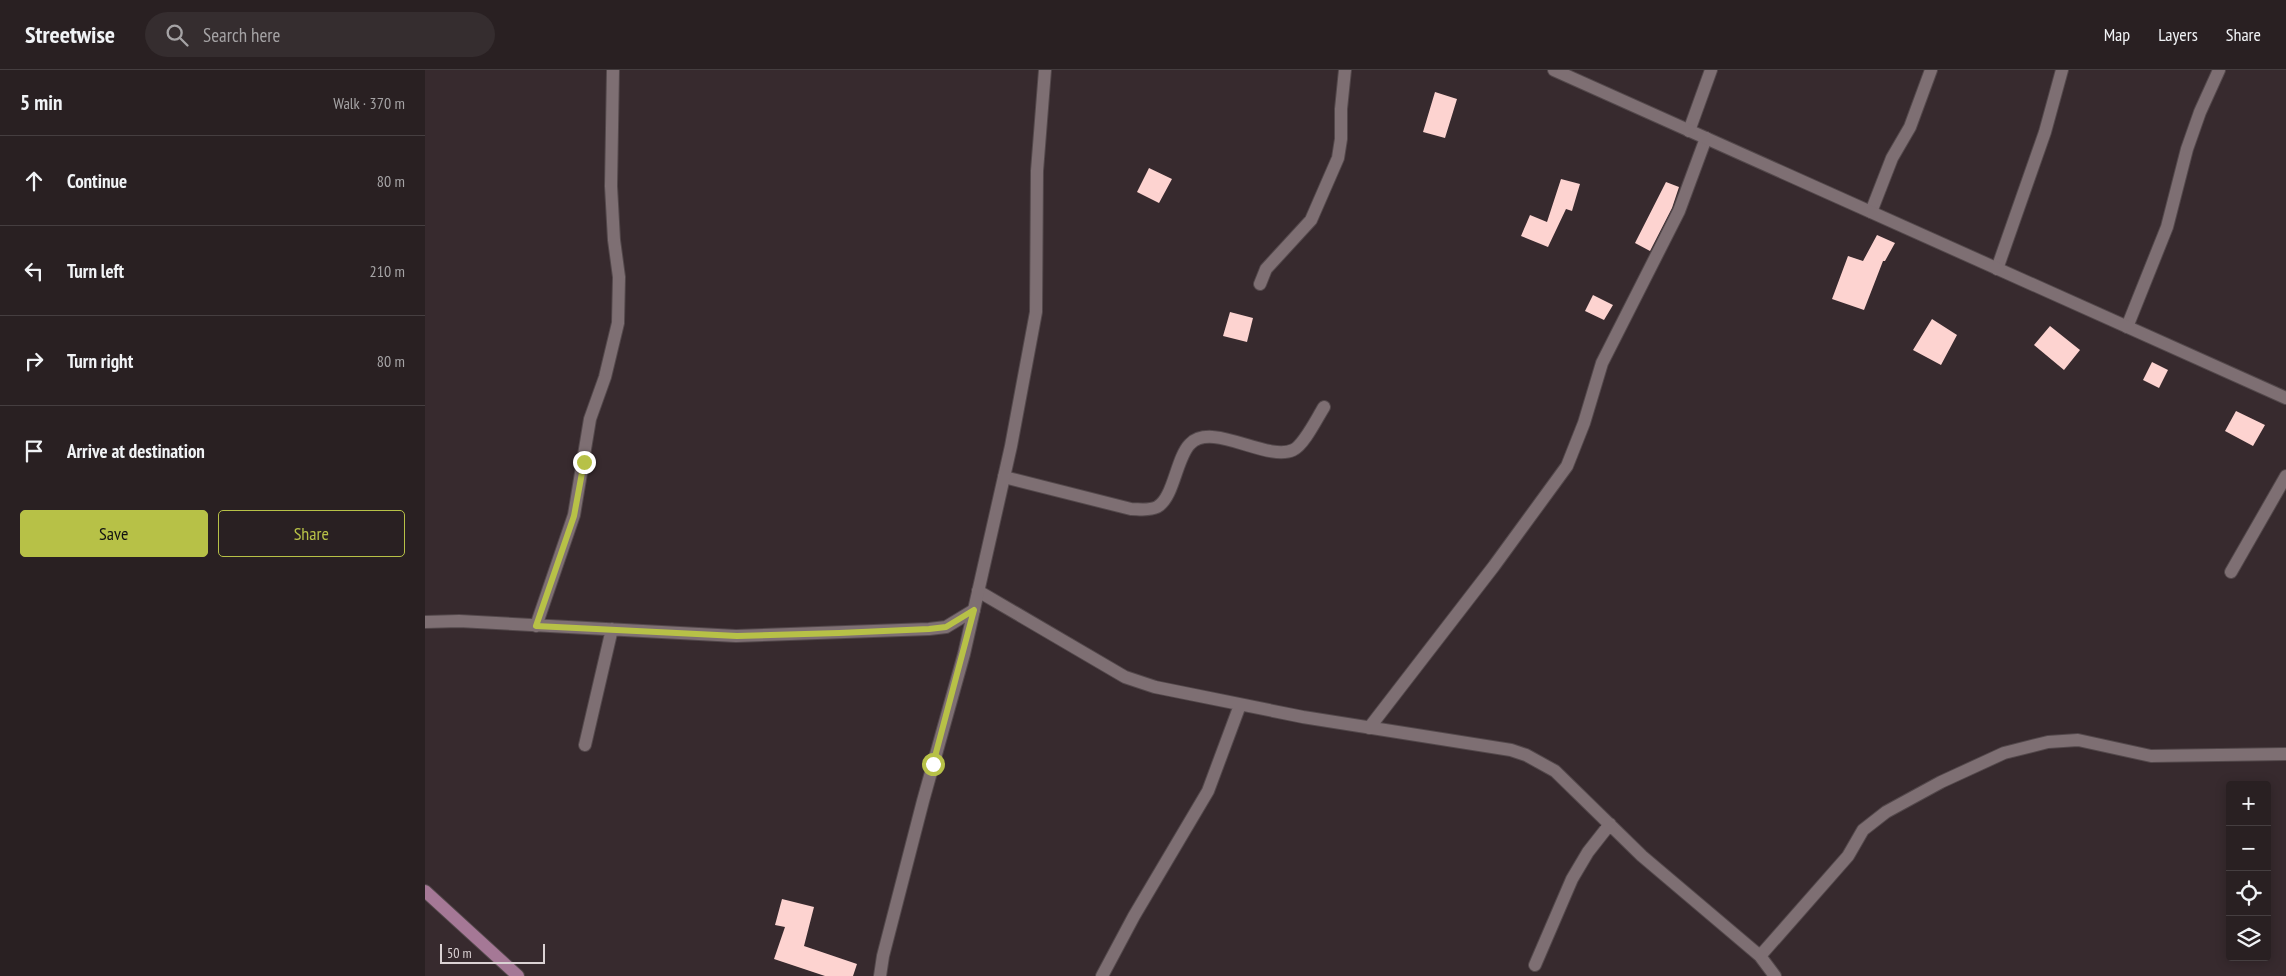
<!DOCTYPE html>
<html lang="en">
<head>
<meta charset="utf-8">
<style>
	:root { --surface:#292022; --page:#352d2f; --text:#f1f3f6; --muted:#a5a3a5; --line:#453e40; --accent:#b7c147 }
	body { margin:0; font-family:"PT Sans Narrow",sans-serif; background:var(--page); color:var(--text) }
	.controls { position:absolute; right:15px; bottom:15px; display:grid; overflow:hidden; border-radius:5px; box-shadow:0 2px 12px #0003 }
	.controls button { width:45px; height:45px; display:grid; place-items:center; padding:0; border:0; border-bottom:1px solid var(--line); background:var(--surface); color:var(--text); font:25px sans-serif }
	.scale { position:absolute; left:15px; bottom:12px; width:105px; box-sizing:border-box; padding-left:5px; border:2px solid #dbd2d4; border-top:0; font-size:14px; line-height:18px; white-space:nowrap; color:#dbd2d4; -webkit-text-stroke:4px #372a2e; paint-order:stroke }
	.stop { position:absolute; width:15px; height:15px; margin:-11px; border:4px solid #b7c147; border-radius:50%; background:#fff }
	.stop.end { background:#b7c147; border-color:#fff; box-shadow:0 1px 5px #0008 }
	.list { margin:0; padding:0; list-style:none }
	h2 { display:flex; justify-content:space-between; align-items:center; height:65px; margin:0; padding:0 20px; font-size:21px }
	h2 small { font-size:16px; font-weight:400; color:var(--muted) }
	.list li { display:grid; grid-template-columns:32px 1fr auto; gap:15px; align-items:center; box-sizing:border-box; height:90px; padding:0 20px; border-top:1px solid var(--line) }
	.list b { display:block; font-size:19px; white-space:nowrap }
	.list em { font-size:16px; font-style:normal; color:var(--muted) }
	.actions { display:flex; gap:10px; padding:15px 20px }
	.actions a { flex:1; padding:11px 0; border:1px solid var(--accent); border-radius:5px; text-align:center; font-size:18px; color:var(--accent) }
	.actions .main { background:var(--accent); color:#111 }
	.icon { flex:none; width:28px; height:28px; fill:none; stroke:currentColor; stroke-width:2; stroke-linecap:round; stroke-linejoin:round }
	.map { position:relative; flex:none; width:1861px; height:906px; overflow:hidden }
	header { display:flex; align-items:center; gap:30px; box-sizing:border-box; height:70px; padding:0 25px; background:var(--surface); border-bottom:1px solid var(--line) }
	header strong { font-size:24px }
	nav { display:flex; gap:28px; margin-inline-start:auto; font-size:18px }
	.search { width:350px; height:45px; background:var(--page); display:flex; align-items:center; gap:12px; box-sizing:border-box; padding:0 18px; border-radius:28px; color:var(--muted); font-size:19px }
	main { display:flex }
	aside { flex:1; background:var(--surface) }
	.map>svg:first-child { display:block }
	.building { fill:#fdd3d0 }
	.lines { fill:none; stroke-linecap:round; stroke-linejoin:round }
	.street-casing { stroke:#53484b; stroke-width:14 }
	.secondary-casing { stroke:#53484b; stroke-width:14 }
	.primary-casing { stroke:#53484b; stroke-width:14 }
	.street { stroke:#7e6f73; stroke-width:12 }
	.secondary { stroke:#7e6f73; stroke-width:12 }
	.primary { stroke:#a57896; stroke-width:12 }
	.route { stroke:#b7c147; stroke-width:6 }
</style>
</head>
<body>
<header>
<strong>Streetwise</strong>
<div class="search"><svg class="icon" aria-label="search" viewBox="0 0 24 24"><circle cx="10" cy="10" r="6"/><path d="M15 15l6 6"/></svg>Search here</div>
<nav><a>Map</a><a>Layers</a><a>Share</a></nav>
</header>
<main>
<aside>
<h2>5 min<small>Walk · 370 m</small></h2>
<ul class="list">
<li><svg class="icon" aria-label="ahead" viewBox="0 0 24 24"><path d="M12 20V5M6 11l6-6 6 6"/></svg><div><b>Continue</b></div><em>80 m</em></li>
<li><svg class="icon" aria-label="left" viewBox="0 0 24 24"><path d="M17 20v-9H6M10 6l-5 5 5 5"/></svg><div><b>Turn left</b></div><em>210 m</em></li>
<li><svg class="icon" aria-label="right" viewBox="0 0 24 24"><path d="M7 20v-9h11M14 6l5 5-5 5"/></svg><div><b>Turn right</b></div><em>80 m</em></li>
<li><svg class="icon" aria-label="arrive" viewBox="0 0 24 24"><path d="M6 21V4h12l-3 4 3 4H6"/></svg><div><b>Arrive at destination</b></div></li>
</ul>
<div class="actions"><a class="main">Save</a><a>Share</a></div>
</aside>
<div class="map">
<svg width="1861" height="906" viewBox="0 0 1861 906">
	<rect width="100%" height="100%" fill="#372a2e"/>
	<path class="building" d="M1010,22L1032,29L1020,68L998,62Z
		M724,98L747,109L734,133L712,122Z
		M1136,109L1155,114L1147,141L1141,139L1123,177L1096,166L1105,145L1122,152Z
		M1241,112L1254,117L1247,138L1225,181L1210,173Z
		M1452,165L1470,173L1460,191H1458L1439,240L1407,229L1423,186L1438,191Z
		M1168,225L1188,235L1179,250L1160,241Z
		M805,242L828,248L822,272L798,266Z
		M1507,249L1532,265L1516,295L1488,280Z
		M1625,256L1655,280L1639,300L1609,275Z
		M1727,292L1743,300L1734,318L1718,310Z
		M1811,341L1840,355L1828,376L1800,361Z
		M357,829L389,837L379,876L432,894L428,906H400L349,889L360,857L350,855Z"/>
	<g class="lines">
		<g class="street-casing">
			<path id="street" d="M1264,61L1286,0
				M1446,142L1467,88L1485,57L1506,0
				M1572,199L1620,62L1637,0
				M835,214L841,199L886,150L913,88L916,69V39L920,0
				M1702,257L1742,157L1762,79L1775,42L1794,0
				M579,407L706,439C714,439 724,441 732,437C749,428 751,388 765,374C787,351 842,392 868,380C879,375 892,348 899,337
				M1806,502L1861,406
				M553,521L700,607L730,617L878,647L1086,680L1101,685L1130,701L1217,786L1335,886L1350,906
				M0,552L34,551L311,566L504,559L521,557L549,540
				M111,556L149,445L165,349L180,307L193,253L194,207L189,170L186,116L188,0
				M944,658L1069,496L1142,396L1159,353L1177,293L1254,141L1281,68
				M160,675L187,559
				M1335,886L1423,786L1438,760L1461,742L1516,712L1579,683L1623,672L1653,670L1726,686L1861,684
				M1110,895L1147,809L1163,782L1185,754
				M677,906L709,846L783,721L815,635"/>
		</g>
		<g class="secondary-casing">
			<path id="secondary" d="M1129,0L1861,328
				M455,906L458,886L498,731L539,584L586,376L611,242L612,101L620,0"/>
		</g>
		<g class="primary-casing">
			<path id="primary" d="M0,821L93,906"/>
		</g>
		<use href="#street" class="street"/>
		<use href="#secondary" class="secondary"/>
		<use href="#primary" class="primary"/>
	</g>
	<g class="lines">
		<path class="route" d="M159,392L149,446L111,556L312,566L414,563L504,559L521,557L549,540L508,694"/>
	</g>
</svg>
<div class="controls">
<button>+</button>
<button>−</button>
<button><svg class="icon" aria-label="locate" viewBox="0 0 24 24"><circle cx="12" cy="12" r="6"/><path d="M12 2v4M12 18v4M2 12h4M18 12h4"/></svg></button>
<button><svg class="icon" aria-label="layers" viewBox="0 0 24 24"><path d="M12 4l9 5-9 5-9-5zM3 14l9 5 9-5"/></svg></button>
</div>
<div class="scale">50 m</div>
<div class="stop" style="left:508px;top:694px"></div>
<div class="stop end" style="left:159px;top:392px"></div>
</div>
</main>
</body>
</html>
